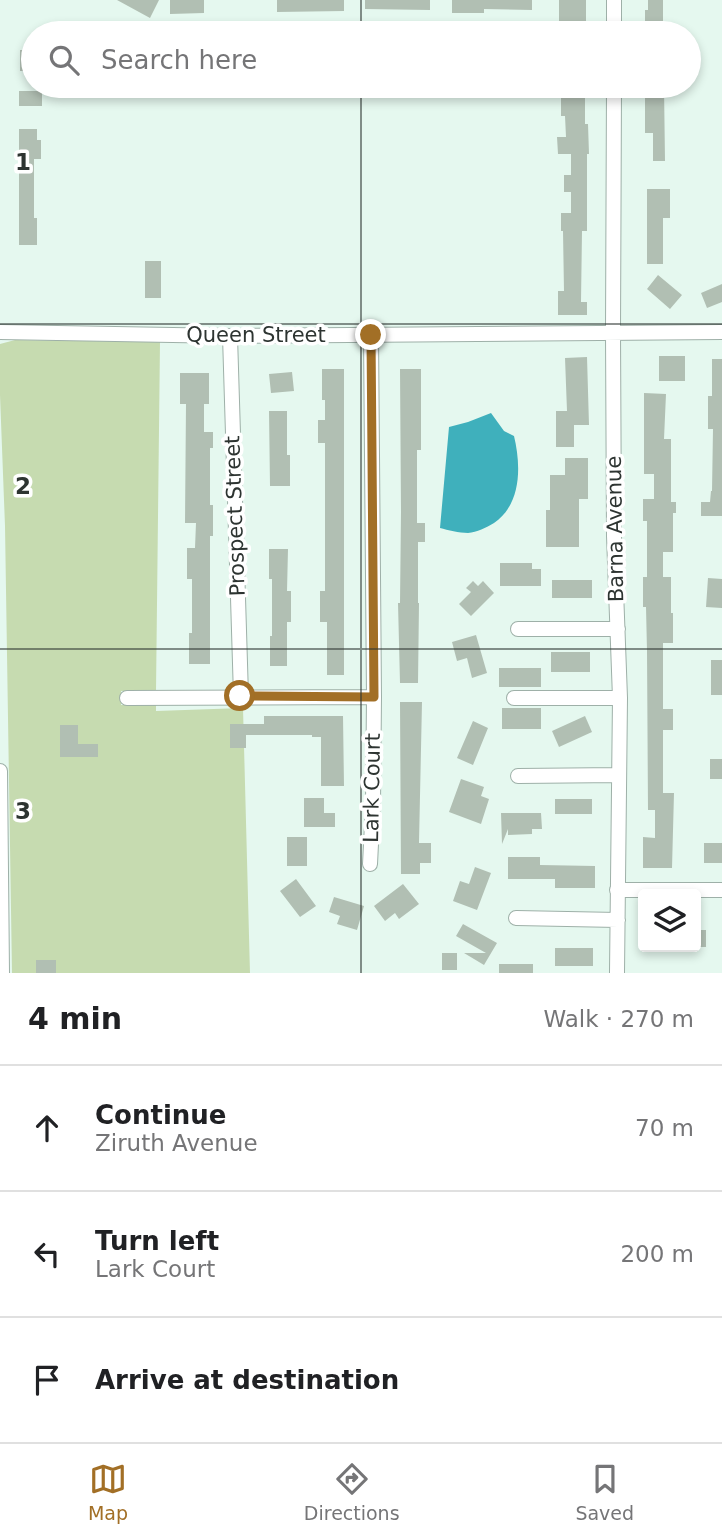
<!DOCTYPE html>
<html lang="en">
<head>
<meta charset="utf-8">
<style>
	:root { --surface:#fff; --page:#f6f6f6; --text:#202124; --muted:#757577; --line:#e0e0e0; --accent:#a26f26 }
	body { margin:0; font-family:"DejaVu Sans",sans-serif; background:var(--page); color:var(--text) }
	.controls { position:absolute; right:21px; bottom:21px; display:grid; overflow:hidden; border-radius:7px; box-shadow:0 4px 10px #0003 }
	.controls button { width:63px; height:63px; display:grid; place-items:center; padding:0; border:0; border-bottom:2px solid var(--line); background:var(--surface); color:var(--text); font:35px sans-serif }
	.stop { position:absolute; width:21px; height:21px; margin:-16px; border:5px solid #a26f26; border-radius:50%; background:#fff }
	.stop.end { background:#a26f26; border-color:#fff; box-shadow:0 2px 7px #0008 }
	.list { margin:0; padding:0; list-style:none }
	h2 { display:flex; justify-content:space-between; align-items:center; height:91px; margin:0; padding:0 28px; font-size:30px }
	h2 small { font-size:23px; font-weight:400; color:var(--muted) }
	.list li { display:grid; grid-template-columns:46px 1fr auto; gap:21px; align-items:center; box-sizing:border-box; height:126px; padding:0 28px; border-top:2px solid var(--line) }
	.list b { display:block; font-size:26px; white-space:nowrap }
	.list p { margin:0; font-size:23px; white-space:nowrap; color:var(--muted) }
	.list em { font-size:23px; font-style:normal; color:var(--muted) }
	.icon { flex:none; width:38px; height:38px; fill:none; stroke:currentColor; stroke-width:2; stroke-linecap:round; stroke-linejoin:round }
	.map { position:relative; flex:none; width:722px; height:973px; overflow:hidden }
	.search { position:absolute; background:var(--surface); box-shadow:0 4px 10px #0003; left:21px; right:21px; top:21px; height:77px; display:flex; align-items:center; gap:18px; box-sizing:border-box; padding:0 24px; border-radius:38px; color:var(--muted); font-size:26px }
	.sheet { height:469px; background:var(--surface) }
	nav { display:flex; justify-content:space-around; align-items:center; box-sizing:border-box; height:98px; border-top:2px solid var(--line); background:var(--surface); font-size:19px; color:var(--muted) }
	nav a { display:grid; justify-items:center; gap:4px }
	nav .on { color:var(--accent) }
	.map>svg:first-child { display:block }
	.green { fill:#c6dbb0 }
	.water { fill:#3fb0bc }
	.building { fill:#b1bfb3 }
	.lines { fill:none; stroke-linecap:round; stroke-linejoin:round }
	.minor-casing { stroke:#9eb0a8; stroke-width:16 }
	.minor { stroke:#fff; stroke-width:14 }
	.route { stroke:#a26f26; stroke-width:9 }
	.grid { fill:none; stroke:#2d3431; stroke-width:2; stroke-opacity:0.55 }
	.labels { text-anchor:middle; stroke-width:7; stroke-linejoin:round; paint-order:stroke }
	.street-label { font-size:21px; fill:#2d3431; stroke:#fff }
	.grid-label { font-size:23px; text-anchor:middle; font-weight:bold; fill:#2d3431; stroke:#fff; stroke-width:7; stroke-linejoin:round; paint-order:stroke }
</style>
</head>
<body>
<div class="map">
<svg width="722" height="973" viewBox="0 0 722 973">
	<rect width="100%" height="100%" fill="#e5f8ef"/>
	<path class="green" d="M15,340L160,342L156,691H121V705H156V711L243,708L250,973H12L5,526L0,395V344Z"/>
	<path class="water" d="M491,413L504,431L514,436C521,465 522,504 494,523C486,528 477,532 468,533C459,533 448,530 440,528L449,427L468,422Z"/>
	<path class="building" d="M117,0H159L150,18Z
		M170,0H204V13L170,14Z
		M277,0H344V11L277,12Z
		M365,0H430V10L365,9Z
		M452,0H532V10L484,9V13H452Z
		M559,0H586V22H559Z
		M648,0H663V33H645V10H648Z
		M20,50H33V71H20Z
		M651,86H664L665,161H653V133H645V97H651Z
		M19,91H42V106H19Z
		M561,92H585V124H588L589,154H587V231H582L581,302H587V315H558V291H564L563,231H561V213H571V192H564V175H571V154H558L557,137H566L565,116H561Z
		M19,129H37V140H41V159H34V218H37V245H19Z
		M647,189H670V218H663V264H647Z
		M145,261H161V298H145Z
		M658,275L682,295L670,309L647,289Z
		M722,284V302L707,308L701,293Z
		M659,356H685V381H659Z
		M587,357L589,425H574V447H556V411H567L565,358Z
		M712,359H722V516H701V502H710L711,491H712L713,429H708V396H712Z
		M322,369H344V675H327V622H320V591H325V443H318V420H325V400H322Z
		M400,369H421V450H417V523H425V542H418V603H419L418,683H400L398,603H400L401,512Z
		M292,372L294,391L271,393L269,374Z
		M180,373H209V404H204V432H213V448H210V505H213V536H210V664H189V633H192V579H187V548H195L196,523H185L186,404H180Z
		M644,393L666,394L664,439H671V502H676V513H673V552H663V577H671V613H673V643H663V709H673V730H663V793H674L672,868H643V837L655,838V810H648L647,651L646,607H643V577H647V521H643V499H654V474H644Z
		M269,411H287V455H290V486H270Z
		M565,458H588V499H579V547H546V510H550V475H565Z
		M269,549H288L287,591H291V622H287V666H270V636H272V579H269Z
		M500,563H532V569H541V586H500Z
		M708,578L722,579V608L706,607Z
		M552,580H592V598H552Z
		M473,581L478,586L483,581L494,593L471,616L459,604L471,592L466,588Z
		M476,635L487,673L472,678L467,658L457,661L452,642Z
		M551,652H590V672H551Z
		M711,660H722V695H711Z
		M499,668H541V687H499Z
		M400,702H422L419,843H431V863H420V874H401Z
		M502,708H541V729H502Z
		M264,716H343L344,786H321V737H312V735H246V748H230V724H264Z
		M585,716L592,732L559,747L552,731Z
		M473,721L488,728L473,765L457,758Z
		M60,725H78V744H98V757H60Z
		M710,759H722V779H710Z
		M461,779L484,787L481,796L489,799L481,824L449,812Z
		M304,798H324V813H335V827H304Z
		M555,799H592V814H555Z
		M501,813H541L542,829H532V834L508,835V829L502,844Z
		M287,837H307V866H287Z
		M704,843H722V863H704Z
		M508,857H540V865L595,866V888H555V879H508Z
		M475,867L491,873L477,910L453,901L460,881L469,884Z
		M296,879L316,906L300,917L280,891Z
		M403,884L419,904L399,919L395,913L385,921L374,906Z
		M334,897L364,906L357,930L337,924L340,916L329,912Z
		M463,924L497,943L484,965L464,953H486L456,936Z
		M696,930H706V947H696Z
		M555,948H593V966H555Z
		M442,953H457V970H442Z
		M36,960H56V973H36Z
		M499,964H533V973H499Z"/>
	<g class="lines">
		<g class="minor-casing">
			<path id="minor" d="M614,33V0
				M614,86L613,333L614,536L620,698L617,973
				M0,332L230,336L722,332
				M230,336L241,696
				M518,629H618
				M127,698L374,697
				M514,698H620
				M0,771L2,973
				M518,776L619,775
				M370,864L373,804L374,697L371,335
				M617,890H722
				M516,918L618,920"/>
		</g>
		<use href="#minor" class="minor"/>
	</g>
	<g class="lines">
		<path class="route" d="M240,696L374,697L371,335"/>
	</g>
	<path class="grid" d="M361,0V33M361,86V973M0,324H722M0,649H722"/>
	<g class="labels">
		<g class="street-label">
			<text x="256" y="342">Queen Street</text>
			<text transform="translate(235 516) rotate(-92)" y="7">Prospect Street</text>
			<text transform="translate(615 529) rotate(-91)" y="7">Barna Avenue</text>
			<text transform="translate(372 788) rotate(-89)" y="7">Lark Court</text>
		</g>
	</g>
	<g class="grid-label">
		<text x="23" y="170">1</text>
		<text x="23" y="494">2</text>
		<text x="23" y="819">3</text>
	</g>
</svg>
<div class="controls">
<button><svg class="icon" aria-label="layers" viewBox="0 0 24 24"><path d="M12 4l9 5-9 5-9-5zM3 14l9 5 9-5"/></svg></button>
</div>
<div class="stop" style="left:240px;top:696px"></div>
<div class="stop end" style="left:371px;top:335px"></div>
<div class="search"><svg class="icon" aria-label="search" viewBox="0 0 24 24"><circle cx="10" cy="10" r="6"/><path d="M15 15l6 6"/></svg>Search here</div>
</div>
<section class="sheet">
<h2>4 min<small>Walk · 270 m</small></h2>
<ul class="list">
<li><svg class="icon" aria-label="ahead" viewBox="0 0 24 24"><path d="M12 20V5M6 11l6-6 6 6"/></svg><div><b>Continue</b><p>Ziruth Avenue</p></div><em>70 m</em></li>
<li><svg class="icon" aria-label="left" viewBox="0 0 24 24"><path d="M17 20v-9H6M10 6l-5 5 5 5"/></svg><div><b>Turn left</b><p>Lark Court</p></div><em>200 m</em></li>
<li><svg class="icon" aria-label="arrive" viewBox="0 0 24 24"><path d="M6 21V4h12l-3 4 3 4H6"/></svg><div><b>Arrive at destination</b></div></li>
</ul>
</section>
<nav>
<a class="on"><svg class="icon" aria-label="map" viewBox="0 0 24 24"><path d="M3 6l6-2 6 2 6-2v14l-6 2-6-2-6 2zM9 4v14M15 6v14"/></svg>Map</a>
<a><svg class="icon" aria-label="directions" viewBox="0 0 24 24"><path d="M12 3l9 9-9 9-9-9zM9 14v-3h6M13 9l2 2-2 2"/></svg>Directions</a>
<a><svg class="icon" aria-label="saved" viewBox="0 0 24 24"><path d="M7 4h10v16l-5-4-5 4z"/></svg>Saved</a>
</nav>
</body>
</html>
